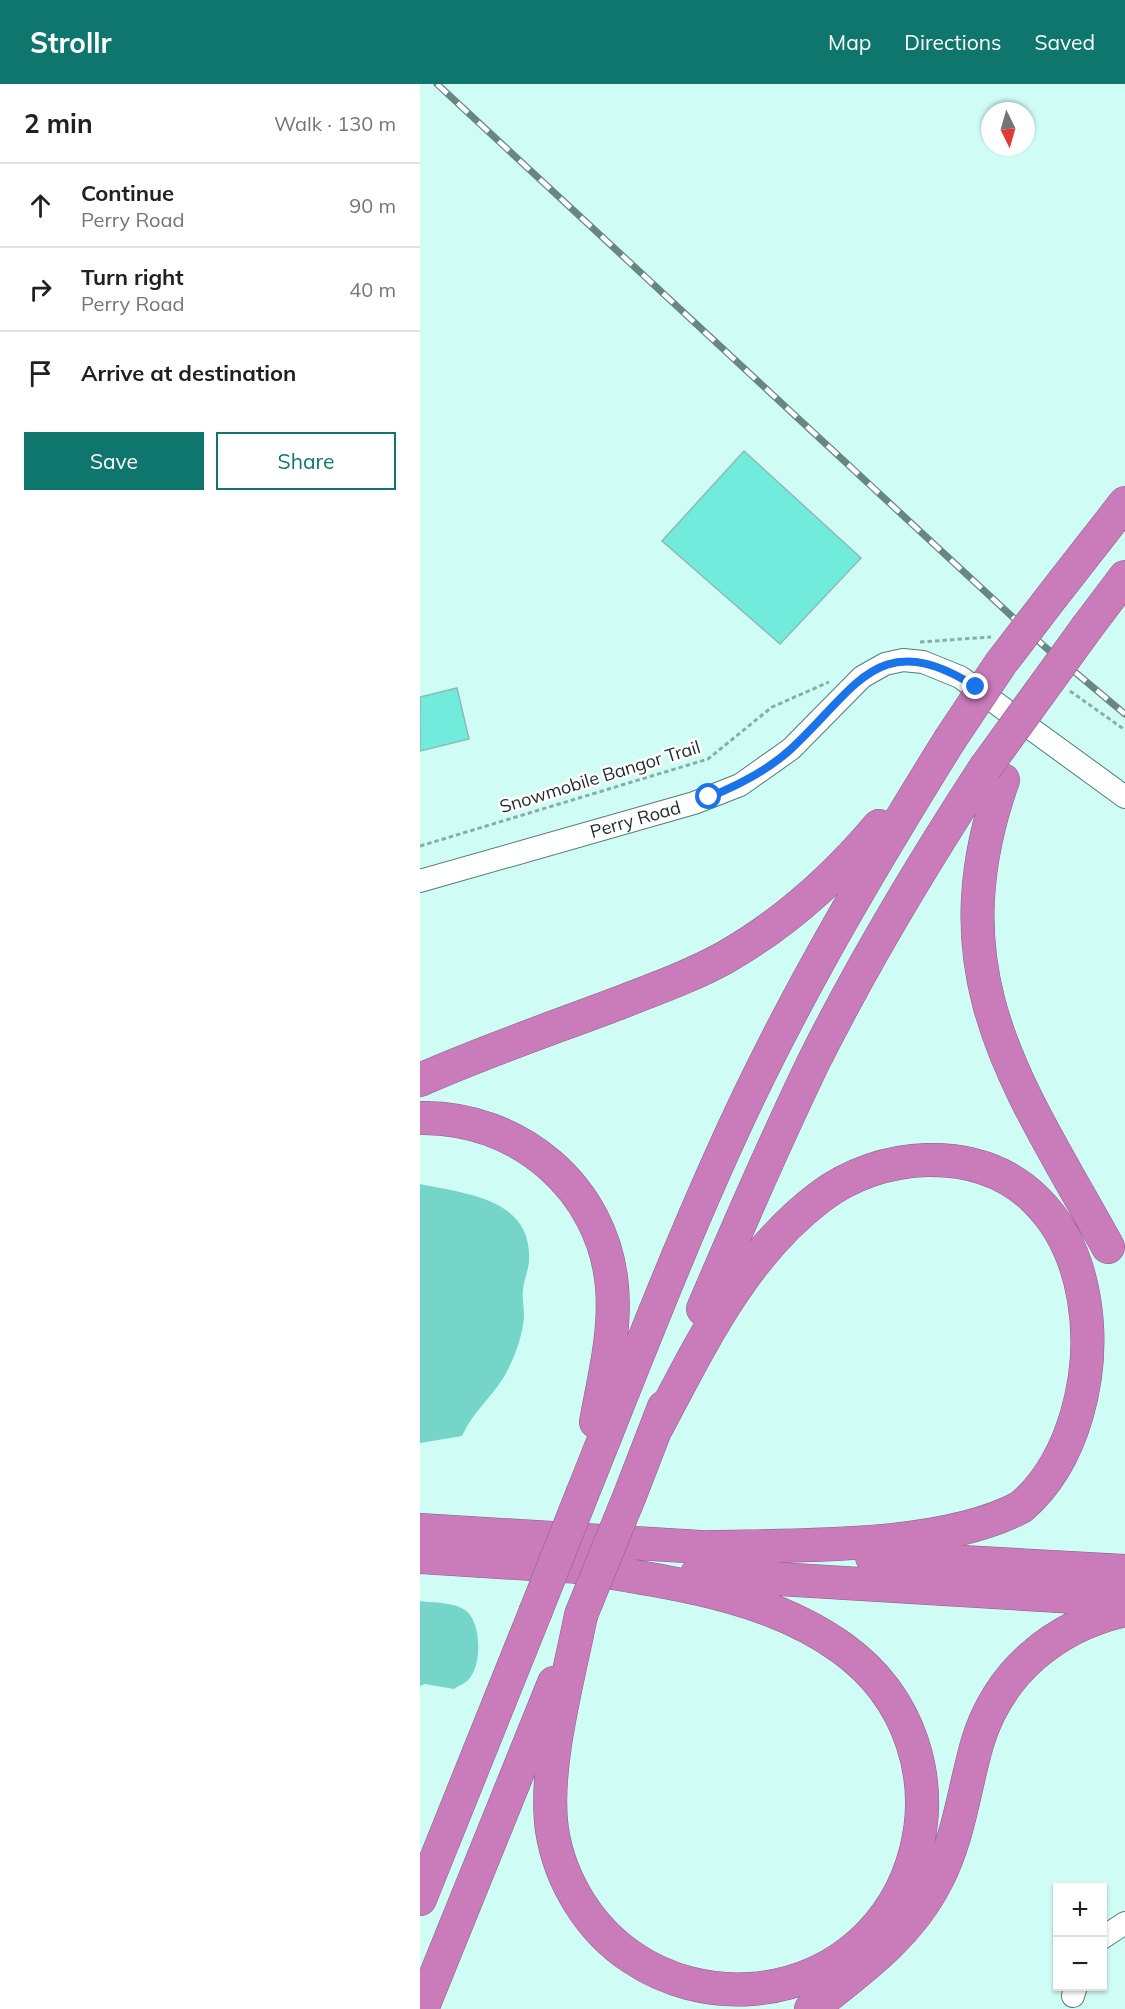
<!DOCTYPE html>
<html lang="en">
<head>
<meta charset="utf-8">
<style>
	:root { --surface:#fff; --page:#f6f6f6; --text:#202124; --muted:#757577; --line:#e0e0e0; --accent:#0f766e }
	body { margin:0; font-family:Mulish,sans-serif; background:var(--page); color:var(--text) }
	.controls { position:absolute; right:18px; bottom:18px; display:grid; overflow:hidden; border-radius:0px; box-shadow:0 2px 4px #0004 }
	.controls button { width:54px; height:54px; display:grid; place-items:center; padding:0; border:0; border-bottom:2px solid var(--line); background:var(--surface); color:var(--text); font:30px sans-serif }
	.compass { position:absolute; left:561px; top:18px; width:54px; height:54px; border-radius:50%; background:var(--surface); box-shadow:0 2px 4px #0004; rotate:175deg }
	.stop { position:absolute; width:18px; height:18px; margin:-14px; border:4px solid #1a73e8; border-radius:50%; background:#fff }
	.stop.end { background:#1a73e8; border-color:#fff; box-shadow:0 2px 6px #0008 }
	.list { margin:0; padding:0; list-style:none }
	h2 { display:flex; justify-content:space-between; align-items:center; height:78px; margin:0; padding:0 24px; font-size:26px }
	h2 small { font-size:20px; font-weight:400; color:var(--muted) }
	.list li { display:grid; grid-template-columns:39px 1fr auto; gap:18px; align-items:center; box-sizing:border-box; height:84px; padding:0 24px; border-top:2px solid var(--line) }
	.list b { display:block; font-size:22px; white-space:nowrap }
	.list p { margin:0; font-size:20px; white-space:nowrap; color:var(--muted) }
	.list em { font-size:20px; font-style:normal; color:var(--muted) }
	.actions { display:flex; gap:12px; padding:18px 24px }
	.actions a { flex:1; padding:14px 0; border:2px solid var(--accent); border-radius:0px; text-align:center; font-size:21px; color:var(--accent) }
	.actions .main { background:var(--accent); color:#fff }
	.icon { flex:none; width:33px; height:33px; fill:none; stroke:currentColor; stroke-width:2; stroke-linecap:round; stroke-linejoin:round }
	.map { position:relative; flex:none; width:705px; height:1925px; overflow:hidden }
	header { display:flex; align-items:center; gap:36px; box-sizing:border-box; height:84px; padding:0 30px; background:var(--accent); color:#fff }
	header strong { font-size:28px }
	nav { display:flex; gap:33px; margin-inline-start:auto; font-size:21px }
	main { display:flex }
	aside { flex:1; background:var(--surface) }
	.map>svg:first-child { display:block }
	.green { fill:#75d5c8 }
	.building { fill:#71ecdc; stroke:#8ebbb4; stroke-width:1.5 }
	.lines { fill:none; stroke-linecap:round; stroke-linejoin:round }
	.minor-casing { stroke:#527c76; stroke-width:24 }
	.highway-casing { stroke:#8c6088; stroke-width:34 }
	.path { stroke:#8aaea7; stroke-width:3; stroke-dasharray:4.5 3; stroke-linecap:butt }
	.minor { stroke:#fff; stroke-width:22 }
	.highway { stroke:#c97bba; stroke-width:33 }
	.rail-casing { stroke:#698782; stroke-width:7 }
	.rail { stroke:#fff; stroke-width:4.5; stroke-dasharray:14; stroke-linecap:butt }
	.highway-bridge-casing { stroke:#8c6088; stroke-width:34; stroke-linecap:butt }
	.highway-bridge { stroke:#c97bba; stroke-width:33 }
	.route { stroke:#1a73e8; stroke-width:8 }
	.labels { text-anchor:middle; stroke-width:5; stroke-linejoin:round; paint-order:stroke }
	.street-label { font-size:18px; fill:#1b2d2a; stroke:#fff }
</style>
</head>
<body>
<header>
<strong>Strollr</strong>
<nav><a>Map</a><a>Directions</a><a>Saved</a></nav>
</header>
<main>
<aside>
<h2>2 min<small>Walk · 130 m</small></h2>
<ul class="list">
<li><svg class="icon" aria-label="ahead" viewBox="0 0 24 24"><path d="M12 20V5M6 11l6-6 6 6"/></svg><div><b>Continue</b><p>Perry Road</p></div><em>90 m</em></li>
<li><svg class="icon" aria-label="right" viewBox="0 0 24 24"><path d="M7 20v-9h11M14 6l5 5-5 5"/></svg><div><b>Turn right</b><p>Perry Road</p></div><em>40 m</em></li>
<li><svg class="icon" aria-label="arrive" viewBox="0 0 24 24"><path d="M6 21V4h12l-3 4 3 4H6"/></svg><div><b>Arrive at destination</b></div></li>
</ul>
<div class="actions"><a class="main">Save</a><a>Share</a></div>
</aside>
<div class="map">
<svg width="705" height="1925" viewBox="0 0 705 1925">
	<rect width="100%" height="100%" fill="#cffdf5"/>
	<path class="green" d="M0,1100C46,1110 113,1114 109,1178C108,1187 104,1196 103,1205C102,1214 104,1223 104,1232C103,1252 94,1275 84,1293C71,1314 52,1329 42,1352L0,1359Z
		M0,1517C14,1519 34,1518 45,1526C62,1538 62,1581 49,1595C46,1599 38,1602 34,1605L5,1600L0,1602Z"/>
	<path class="building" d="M324,367L441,474L360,560L242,457Z
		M37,604L49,655L0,667V613Z"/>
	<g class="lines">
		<g class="minor-casing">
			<g id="minor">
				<path id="s1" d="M0,797L274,719L320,701L371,665L442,593L465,580L483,576L503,578L540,593L705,713"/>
				<path d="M682,1854L705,1839"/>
				<path d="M653,1912L656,1902"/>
			</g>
		</g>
		<g class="highway-casing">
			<path id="highway" d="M634,510L705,419
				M668,542L705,493
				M583,696C514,892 597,998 688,1163
				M0,996C65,967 133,944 199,919C235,905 271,892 304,874C364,840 415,794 459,742
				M0,1034C98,1032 184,1104 192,1203C196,1248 184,1294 176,1338
				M283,1225C318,1143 354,1060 393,979C444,877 503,779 565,684
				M237,1343C281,1260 323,1171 400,1113C430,1090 469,1077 507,1076C696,1072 705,1334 601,1423C523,1465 380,1461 291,1463
				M163,1408C216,1276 267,1142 328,1014C387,891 457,773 529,657
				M210,1411L244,1323
				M0,1446L314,1465
				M0,1473L160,1483
				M452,1473L705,1487
				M156,1483C246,1498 346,1509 422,1564C563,1666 508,1891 331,1905C290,1908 247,1897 213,1874C170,1846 140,1797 132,1746C123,1684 149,1593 161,1531
				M277,1490L705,1516
				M0,1815L115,1529
				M2,1925L134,1599
				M391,1925C439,1887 489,1852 517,1796C539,1753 544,1706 557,1660C578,1589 634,1542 705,1526"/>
		</g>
		<path class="path" d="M500,558L571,553
			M650,607L705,646
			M0,762L288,675L352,623L409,598"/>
		<use href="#minor" class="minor"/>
		<use href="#highway" class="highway"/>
		<g class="rail-casing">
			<path id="rail" d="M17,0L625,563L705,630"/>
		</g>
		<use href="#rail" class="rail"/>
		<g class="highway-bridge-casing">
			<path id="highway-bridge" d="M529,657L581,579L634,510
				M565,684L668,542
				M115,1529L163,1408
				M161,1531L210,1411"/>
		</g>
		<use href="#highway-bridge" class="highway-bridge"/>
	</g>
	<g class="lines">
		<path class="route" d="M289,713C319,701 347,687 371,665C437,604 458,541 556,603"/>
	</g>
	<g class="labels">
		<g class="street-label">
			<text transform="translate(180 693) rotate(-17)" y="6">Snowmobile Bangor Trail</text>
			<text dy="6" stroke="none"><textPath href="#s1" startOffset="224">Perry Road</textPath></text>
		</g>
	</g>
</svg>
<div class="controls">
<button>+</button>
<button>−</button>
</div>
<svg class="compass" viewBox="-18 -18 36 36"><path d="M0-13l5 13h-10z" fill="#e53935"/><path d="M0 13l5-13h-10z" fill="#757577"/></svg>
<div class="stop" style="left:289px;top:713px"></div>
<div class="stop end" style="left:556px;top:603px"></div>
</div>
</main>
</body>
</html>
